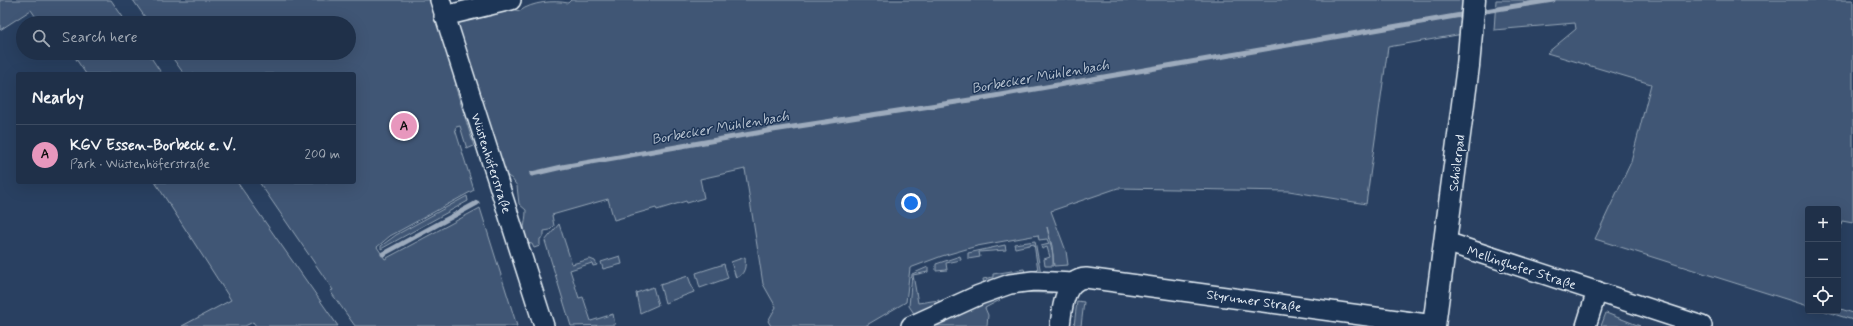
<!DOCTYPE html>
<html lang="en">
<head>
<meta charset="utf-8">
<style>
	:root { --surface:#1f3049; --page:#273850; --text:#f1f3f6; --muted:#a1a9b4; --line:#3c4b61; --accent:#e797bd }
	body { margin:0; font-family:Mynerve,sans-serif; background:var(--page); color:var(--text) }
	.controls { position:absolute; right:12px; bottom:12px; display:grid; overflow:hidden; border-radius:4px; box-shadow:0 4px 16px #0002 }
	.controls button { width:36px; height:36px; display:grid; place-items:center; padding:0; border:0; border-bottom:1px solid var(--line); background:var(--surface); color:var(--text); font:20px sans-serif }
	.you { position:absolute; left:911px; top:203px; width:14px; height:14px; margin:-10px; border:3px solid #fff; border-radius:50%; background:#1a73e8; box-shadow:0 0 0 6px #1a73e833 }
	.badge { display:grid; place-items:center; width:26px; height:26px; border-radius:50%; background:var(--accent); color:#111; font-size:13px; font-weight:700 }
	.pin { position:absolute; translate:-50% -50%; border:2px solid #fff; box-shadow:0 1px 4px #0006 }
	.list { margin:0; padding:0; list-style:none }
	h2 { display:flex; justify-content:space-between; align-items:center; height:52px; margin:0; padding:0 16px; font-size:17px }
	h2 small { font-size:13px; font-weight:400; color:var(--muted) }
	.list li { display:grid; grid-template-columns:26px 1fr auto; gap:12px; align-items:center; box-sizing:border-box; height:60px; padding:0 16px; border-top:1px solid var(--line) }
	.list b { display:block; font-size:15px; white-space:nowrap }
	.list p { margin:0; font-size:13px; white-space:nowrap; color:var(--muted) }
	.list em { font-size:13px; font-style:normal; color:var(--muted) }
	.icon { flex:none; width:22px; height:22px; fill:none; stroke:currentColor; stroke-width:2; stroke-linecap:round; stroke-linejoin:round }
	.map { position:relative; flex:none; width:1853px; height:326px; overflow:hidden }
	.search { position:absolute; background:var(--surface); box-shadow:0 4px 16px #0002; left:16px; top:16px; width:340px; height:44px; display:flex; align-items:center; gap:10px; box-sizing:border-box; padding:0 14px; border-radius:22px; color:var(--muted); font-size:15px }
	.panel { position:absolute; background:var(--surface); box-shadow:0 4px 16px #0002; left:16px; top:72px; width:340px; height:112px; border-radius:4px }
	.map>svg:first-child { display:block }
	.green { fill:#415774; stroke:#94a4b6 }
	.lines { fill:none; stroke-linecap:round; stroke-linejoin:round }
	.stream { stroke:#9dabbd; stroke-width:5 }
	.street-casing { stroke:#e8f1f8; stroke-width:22 }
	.secondary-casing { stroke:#e8f1f8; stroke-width:25 }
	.street { stroke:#1d3557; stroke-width:19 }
	.secondary { stroke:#1d3557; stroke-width:22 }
	.labels { text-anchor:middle; stroke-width:3; stroke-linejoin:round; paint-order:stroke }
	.street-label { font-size:13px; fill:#e8f1f8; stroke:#1d3557 }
	.water-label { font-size:14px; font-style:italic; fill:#b6c2d0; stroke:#1d3557 }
</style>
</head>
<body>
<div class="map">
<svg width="1853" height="326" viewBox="0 0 1853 326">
	<rect width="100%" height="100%" fill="#294061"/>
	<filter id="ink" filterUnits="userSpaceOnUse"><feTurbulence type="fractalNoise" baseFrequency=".025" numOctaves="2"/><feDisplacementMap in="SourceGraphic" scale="8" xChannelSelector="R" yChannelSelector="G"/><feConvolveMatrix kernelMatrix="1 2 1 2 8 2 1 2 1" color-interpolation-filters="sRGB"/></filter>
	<g filter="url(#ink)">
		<path class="green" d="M0,0H111L127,23H40L31,10L0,30Z
			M133,0H444L449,6L512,9L520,11C532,2 554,0 568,3L571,0H1473L1463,34L1388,47L1366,204L1289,191L1118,188L1051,211L1066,251L1068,265L1054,266L1052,246L1047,227L1053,255V266H1045L1044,259L1050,257L1047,247L1042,249L1041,246L1049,244L1047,239L1039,240L1038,235L977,246L942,256L910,268L906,302L865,326H771L768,321L776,307L763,284L745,169L700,179L704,198L687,203L686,201L657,210L656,208L614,220L608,199L552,215L554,226L550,230L544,231V236L540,239V246L534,248L532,244L527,243C521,228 526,225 526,210L519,204L517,186L512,179L502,172L483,107V101C471,92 466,67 469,53L465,50L462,85H455L474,146L467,149L460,126L456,127L455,129L474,190L390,236L377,247L385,259L480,208L517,326H355L330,291L333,290L259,182H354V74H184L169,53H349V23H149Z
			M1496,0H1853V223L1842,221L1838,235V209H1808V306L1595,239L1631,162L1651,84L1547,53L1576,29L1575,23L1494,30Z
			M72,53H148L162,74H86Z
			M155,182H237L338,326H256L253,322L245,326H182L231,300Z
			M467,196L468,201L381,249V246L396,235Z
			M559,224L572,264L590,259L595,261L597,265L593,266L592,263L570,270L579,298L583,297L591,321L613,314L615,325L571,326L545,241Z
			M1035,241L1041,274L984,286L983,279L993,277V274L1024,269L1025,272L1038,270L1034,244L1015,248L1014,244Z
			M1005,245L1006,250L979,252L980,257L968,259V253Z
			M620,256L622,264L603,269L601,262Z
			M960,256L961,260L946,263L947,270L936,271V264Z
			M745,257C746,267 745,274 736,278L731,262Z
			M724,264L728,278L700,288L696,273Z
			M928,267V272L913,275L918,303L939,300V307L915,315L909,306L912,274Z
			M688,276L694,292L665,303L660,285Z
			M653,287L658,305L640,313L636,293Z
			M1055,287L1052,293L1008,292L998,298L1000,300L985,308L988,315L987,326H928L1008,291Z
			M1077,301L1084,302L1081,326H1074Z
			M1838,308L1853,313V320L1824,311H1838Z
			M1606,313L1640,326H1601Z"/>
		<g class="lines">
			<path class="stream" d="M1479,12L1553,0
				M532,174L562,167L773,130L983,98L1467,14
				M383,254L477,203"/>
			<g class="street-casing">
				<path id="street" d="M440,0L544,326
					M444,16L511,0
					M1446,242L1702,326
					M911,326L979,295L1010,284L1033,281L1074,283
					M1060,326C1062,309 1064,279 1086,278L1434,325
					M1586,326L1597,291"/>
			</g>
			<g class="secondary-casing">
				<path id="secondary" d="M1434,326L1468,66L1474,0"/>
			</g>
			<use href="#street" class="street"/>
			<use href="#secondary" class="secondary"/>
		</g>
	</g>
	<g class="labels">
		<g class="street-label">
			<text transform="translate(492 163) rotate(72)" y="5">Wüstenhöferstraße</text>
			<text transform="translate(1456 163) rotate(-83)" y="5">Schölerpad</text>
			<text transform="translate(1522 267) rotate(18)" y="5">Mellinghofer Straße</text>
			<text transform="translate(1254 300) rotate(8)" y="5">Styrumer Straße</text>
		</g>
		<g class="water-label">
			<text transform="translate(1040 76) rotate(-10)" y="5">Borbecker Mühlenbach</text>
			<text transform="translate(720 127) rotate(-10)" y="5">Borbecker Mühlenbach</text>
		</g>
	</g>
</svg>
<div class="controls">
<button>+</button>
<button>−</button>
<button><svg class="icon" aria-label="locate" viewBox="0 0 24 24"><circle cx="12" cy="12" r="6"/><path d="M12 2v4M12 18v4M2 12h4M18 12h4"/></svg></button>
</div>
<div class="you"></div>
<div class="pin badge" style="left:404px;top:126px">A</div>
<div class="search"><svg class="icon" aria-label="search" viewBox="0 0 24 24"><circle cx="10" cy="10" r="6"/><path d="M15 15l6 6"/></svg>Search here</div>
<section class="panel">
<h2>Nearby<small></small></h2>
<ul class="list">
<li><span class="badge">A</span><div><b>KGV Essen-Borbeck e. V.</b><p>Park · Wüstenhöferstraße</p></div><em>200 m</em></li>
</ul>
</section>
</div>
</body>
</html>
